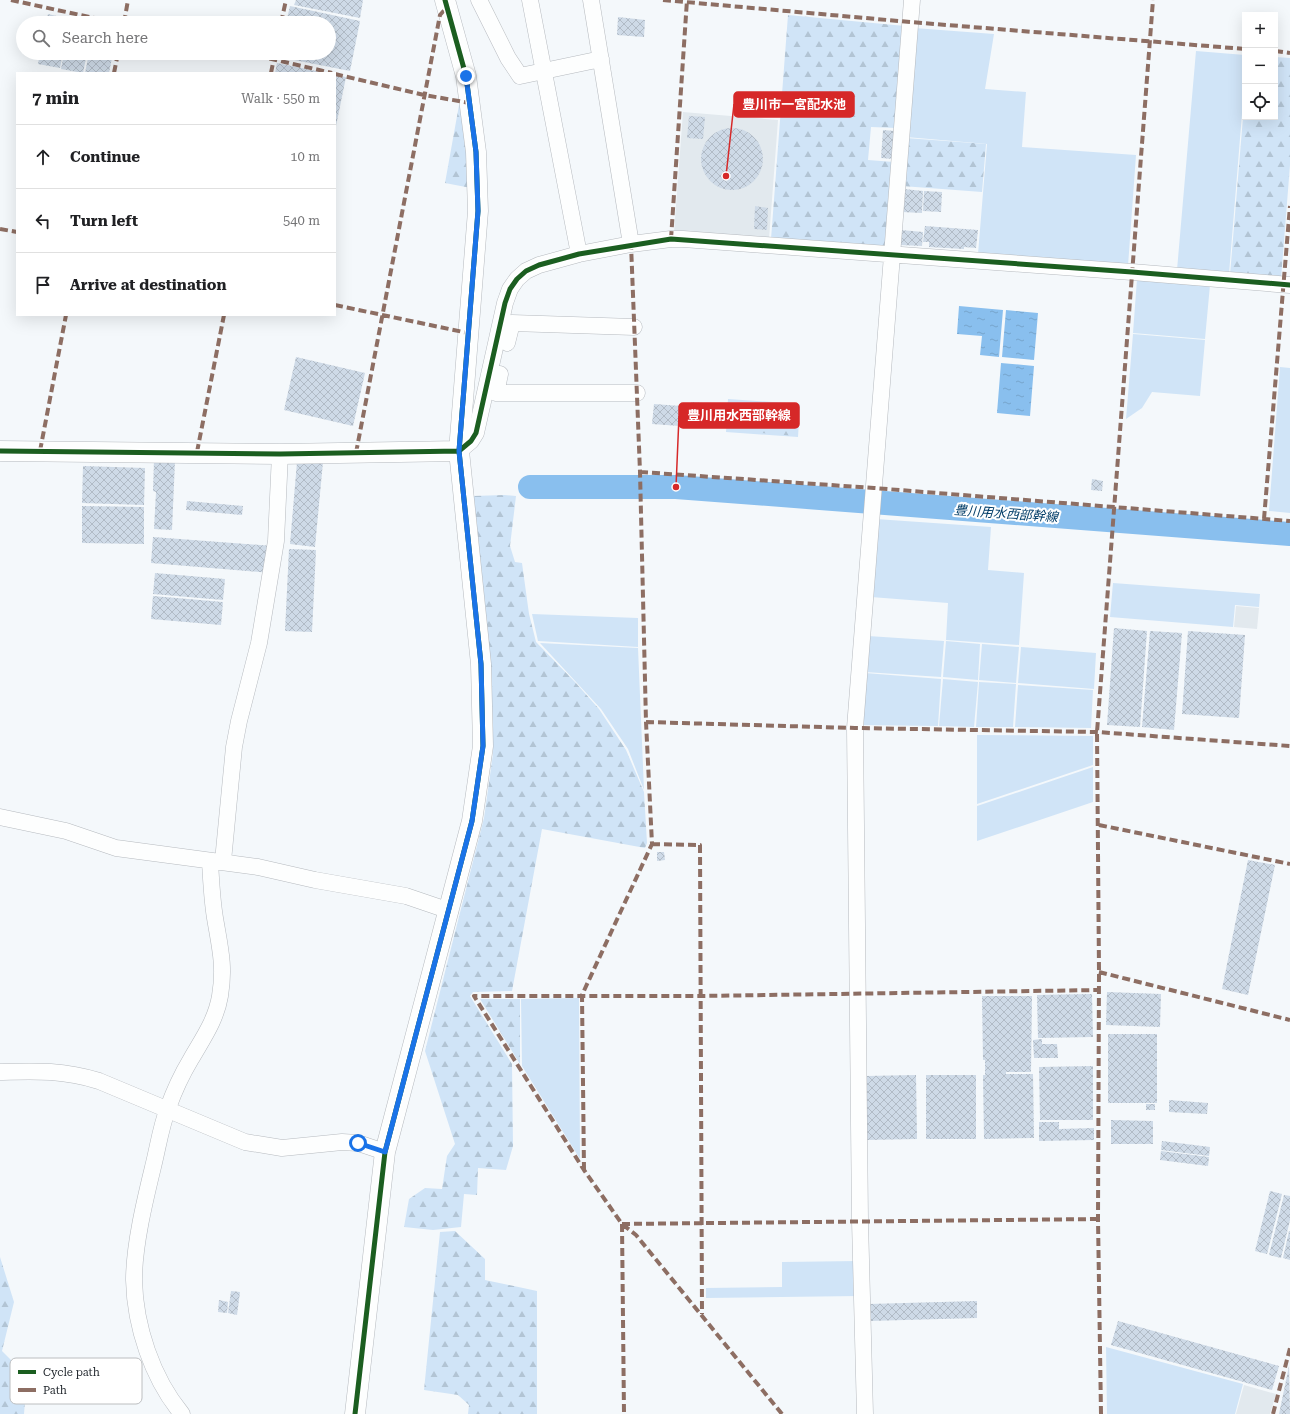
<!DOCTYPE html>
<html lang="en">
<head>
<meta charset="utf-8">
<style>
	:root { --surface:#fff; --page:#f2f2f2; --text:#202124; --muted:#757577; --line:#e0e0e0 }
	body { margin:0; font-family:"Roboto Serif","Noto Sans JP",serif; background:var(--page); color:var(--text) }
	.controls { position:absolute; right:12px; top:12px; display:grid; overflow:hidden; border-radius:0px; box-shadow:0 4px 16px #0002 }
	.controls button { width:36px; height:36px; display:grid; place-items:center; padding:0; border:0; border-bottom:1px solid var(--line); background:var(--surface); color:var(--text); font:20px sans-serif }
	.stop { position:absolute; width:12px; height:12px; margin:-9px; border:3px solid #1a73e8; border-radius:50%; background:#fff }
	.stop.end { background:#1a73e8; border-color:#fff; box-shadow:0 1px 4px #0008 }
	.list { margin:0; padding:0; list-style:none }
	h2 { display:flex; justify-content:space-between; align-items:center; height:52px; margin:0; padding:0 16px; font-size:17px }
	h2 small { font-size:13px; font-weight:400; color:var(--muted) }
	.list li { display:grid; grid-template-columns:26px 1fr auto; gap:12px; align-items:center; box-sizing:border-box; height:64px; padding:0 16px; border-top:1px solid var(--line) }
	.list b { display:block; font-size:15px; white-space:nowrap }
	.list em { font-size:13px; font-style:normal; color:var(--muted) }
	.icon { flex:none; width:22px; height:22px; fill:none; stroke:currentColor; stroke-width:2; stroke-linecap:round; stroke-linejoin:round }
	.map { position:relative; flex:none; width:1290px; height:1414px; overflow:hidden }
	.search { position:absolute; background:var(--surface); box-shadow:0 4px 16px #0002; left:16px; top:16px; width:320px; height:44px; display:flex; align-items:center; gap:10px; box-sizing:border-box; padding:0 14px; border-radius:22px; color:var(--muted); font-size:15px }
	.panel { position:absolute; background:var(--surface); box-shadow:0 4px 16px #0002; left:16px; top:72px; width:320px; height:244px; border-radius:0px }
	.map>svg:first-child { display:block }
	.built { fill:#e2e9ee }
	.green { fill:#d0e4f7 }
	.forest { fill:url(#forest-firs) }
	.water { fill:url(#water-ripples) }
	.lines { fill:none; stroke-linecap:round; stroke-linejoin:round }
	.river { stroke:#89bfee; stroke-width:24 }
	.building { fill:url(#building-cross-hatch) }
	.minor-casing { stroke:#b6babf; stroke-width:17 }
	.tertiary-casing { stroke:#b6babf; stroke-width:21 }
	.minor { stroke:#fdfefe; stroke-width:16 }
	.tertiary { stroke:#fdfefe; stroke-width:20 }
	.quiet { stroke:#8d6e63; stroke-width:4; stroke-dasharray:8 4; stroke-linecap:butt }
	.cycleway-casing { stroke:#fff; stroke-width:8 }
	.cycleway { stroke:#1b5e20; stroke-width:5 }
	.route { stroke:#1a73e8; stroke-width:5 }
	.labels { text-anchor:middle; stroke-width:4; stroke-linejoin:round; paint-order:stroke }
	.water-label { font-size:13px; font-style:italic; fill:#033e69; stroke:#fff }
	.key { fill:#fff; stroke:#bcbec0; stroke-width:1 }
	.key-label { font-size:11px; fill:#21272d }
	.leader { fill:none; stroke:#d62828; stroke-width:1.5 }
	.callout-dot { fill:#d62828; stroke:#fff; stroke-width:1.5 }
	.callout { fill:#d62828; stroke:#d62828; stroke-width:1.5 }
	.callout-label { font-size:13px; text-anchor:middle; font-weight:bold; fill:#fff }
</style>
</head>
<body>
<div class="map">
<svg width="1290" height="1414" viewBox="0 0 1290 1414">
	<defs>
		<pattern id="forest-firs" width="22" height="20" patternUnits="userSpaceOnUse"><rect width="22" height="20" fill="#d0e4f7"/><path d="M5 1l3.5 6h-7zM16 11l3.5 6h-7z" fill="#b2c4d4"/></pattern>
		<pattern id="water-ripples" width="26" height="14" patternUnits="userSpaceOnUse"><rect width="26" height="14" fill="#89bfee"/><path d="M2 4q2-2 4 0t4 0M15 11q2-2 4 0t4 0" fill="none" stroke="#76a4cc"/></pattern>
		<pattern id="building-cross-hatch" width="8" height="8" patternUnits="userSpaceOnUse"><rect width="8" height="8" fill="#cedae7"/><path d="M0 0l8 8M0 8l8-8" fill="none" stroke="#b1bbc6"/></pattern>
	</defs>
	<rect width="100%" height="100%" fill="#f4f8fb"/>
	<path class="built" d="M683,112L778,120L769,239L674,232Z
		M1236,606L1259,608L1257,629L1234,627Z
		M1244,1385L1276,1394L1270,1414H1236Z"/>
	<path class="green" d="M914,28L994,34L985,89L1026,92L1022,147L1136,155L1128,266L978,254L987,144L906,137Z
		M1196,51L1245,55V77L1229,274L1177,270Z
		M1137,279L1210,285L1205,339L1133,333Z
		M1133,334L1205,340L1200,396L1152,392L1142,408L1126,419Z
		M1280,367L1290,368V513L1269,511Z
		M728,399L800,404L798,437L726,432Z
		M876,519L991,527L988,570L1024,573L1019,645L946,640L948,603L871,597Z
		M1113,583L1260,594L1259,607L1235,605L1233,627L1110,617Z
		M532,614L638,618V647L538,641Z
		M868,636L944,641L941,677L865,672Z
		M946,641L980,644L978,680L943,677Z
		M540,643L638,648L644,790L628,749L601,709Z
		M982,644L1019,647L1016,683L979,680Z
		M1021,647L1096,653L1094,689L1018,683Z
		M865,673L941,679L938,726L861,725Z
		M943,679L978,682L974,727L939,726Z
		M979,682L1016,684L1013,727H976Z
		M1018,685L1093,690L1091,728L1015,727Z
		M977,735L1093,736V765L977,804Z
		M1093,767V802L977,841V806Z
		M579,998L580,1159L522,1066L521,999Z
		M858,1261V1296L706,1298V1288L782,1287V1262Z
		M1106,1347L1243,1384L1235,1414H1107Z"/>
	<path class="forest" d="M788,15L905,26L897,128L871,127L868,160L894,162L887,247L771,239Z
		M1275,57L1290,58V165L1281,279L1230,275L1245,93V117H1275Z
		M459,105L463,106L471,188L445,183Z
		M906,138L986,144L982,192L902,186Z
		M750,413L798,416L796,436L749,432Z
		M504,495L516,496L510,546L515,562L522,563L529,614L536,642L575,682L599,709L626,750L644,792L647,843L645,848L542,829L512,991L473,992L470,996L512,1064L513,1146L506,1170L478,1168L477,1195L464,1194L461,1227L433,1230L404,1227L409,1199L425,1188L442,1189L447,1156L455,1144L425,1051L484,818L493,754L491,689L473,496Z
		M480,999H520V1064Z
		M455,1231L485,1259V1280L537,1291V1414H468L469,1405L458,1395L424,1390L440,1232Z
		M0,1257L14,1302L2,1351L27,1376L24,1414H0Z"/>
	<path class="water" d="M959,306L1003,310L999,357L980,355L982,336L957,334Z
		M1006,310L1038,313L1034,360L1002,357Z
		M1001,363L1034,366L1030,416L997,413Z"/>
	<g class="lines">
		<path class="river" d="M530,487H676L1290,534"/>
	</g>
	<path class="building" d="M296,0H363L360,18L294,5Z
		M290,6L360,21L350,71L279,57L280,53H329V23H286Z
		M48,14L69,19V23H46Z
		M618,17L645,20L644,37L617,35Z
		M40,53H63L60,68L38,64Z
		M64,53H87L83,73L61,69Z
		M89,53H113L109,73H85Z
		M277,63L321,72V73H275Z
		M335,75L346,77L336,126H335Z
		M689,116L705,117L703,139L687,138Z
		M701 159a31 31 0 1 1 62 0a31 31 0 1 1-62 0Z
		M883,130L895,131L893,159L881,158Z
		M904,189L923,191L922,213L902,212Z
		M924,191L942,192L941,212L923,211Z
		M755,206L768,208L767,230L754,229Z
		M925,226L978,230L976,248L964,247V249L929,247V242H923Z
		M901,230L923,232L922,246L900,245Z
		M296,357L365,373L353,426L284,410Z
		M691,402L703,403L701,428L689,427Z
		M654,404L681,406L680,426L652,424Z
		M154,460L175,461L172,530L154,529L156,492L153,491Z
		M297,462H323L315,547L290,544Z
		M83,466L145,468L144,505L82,503Z
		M1092,479L1103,481L1102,491L1091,490Z
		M187,501L243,506L242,515L186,510Z
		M82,506L144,507V544L82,543Z
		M153,537L273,546L271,573L151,563Z
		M289,549L316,550L312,632L285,631Z
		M155,573L225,579L223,600L153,594Z
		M153,596L223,602L221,625L151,619Z
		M1114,628L1147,631L1140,727L1107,725Z
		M1150,631L1182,633L1174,730L1142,727Z
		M1188,631L1245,635L1239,718L1182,714Z
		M657,852H664L665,860L657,861Z
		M1248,860L1275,865L1248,995L1222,989Z
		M1107,992L1161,994L1160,1027L1106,1025Z
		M1092,994L1093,1037L1038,1038L1037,995Z
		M982,996H1032L1031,1072H1006V1074H1033L1034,1138L984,1139L983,1075H985V1060H983Z
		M1108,1034H1157V1103H1108Z
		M1042,1039V1058H1034L1033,1040Z
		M1042,1044H1057L1058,1058H1042Z
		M1093,1066V1120H1040L1039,1067Z
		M916,1075L917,1139L867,1140L866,1076Z
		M926,1075H976V1139H926Z
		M1169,1100L1208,1103L1207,1114L1169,1112Z
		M1146,1104H1155V1110H1146Z
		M1111,1120L1153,1121V1144H1111Z
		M1039,1122H1059V1129L1094,1128V1140L1039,1141Z
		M1162,1141L1210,1147L1209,1156L1161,1150Z
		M1161,1151L1209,1157L1208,1166L1160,1160Z
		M1270,1191L1282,1194L1267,1254L1255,1251Z
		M1284,1195L1290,1196V1220L1281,1258L1269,1255Z
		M1289,1231H1290V1260L1283,1258Z
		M231,1291L240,1292L237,1315L228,1313Z
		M219,1300L228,1302L227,1313L218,1312Z
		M977,1301V1318L869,1321V1304Z
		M1118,1321L1279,1366L1272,1390L1111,1345Z
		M1289,1366L1290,1414H1279Z"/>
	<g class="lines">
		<g class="minor-casing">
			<path id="minor" d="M479,0L508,58L520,76L601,59
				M530,0L579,254
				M591,0L631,244
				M507,343L512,323L634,327
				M500,374L496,393H637
				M459,451L471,441L476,433L505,303L510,289L517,279L526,271L539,265L579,254L631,244L671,239H683L1132,272L1290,285
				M0,817L66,831L116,848L258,867L315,880L406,896L450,911
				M223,861L234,747L239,721L259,643L276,541L280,454
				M0,1072C37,1071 63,1070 99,1081L245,1142L282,1148L342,1142L358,1143L385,1152
				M182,1414C152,1378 135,1326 134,1280C134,1245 145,1200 153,1167C158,1147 161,1126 168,1108C174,1091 182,1074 191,1059C203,1038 216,1020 220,996C225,966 220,948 215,918C212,900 211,880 210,861
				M865,1414L860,1221L855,728L912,0"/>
		</g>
		<g class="tertiary-casing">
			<path id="tertiary" d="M0,451L280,454L459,451
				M355,1414L385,1152L472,821L483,746L481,664L459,451L478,211L476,152L466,76L445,0"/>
		</g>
		<use href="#minor" class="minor"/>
		<use href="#tertiary" class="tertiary"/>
		<path class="quiet" d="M11,0L117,23
			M663,0L910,22L1245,49
			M124,23L128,0
			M281,23L286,0
			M1275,51L1290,53
			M246,53L332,73
			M114,73L118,53
			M271,73L275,53
			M335,74L424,95L470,103
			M0,229L17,232
			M671,239L687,0
			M335,305L468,333
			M40,451L66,315
			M197,452L224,315
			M356,453L440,15L447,7
			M640,472L874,488L1290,521
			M1264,519L1290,206
			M646,722L855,728L1097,732L1290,746
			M1099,825L1290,864
			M652,844L700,845L702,1314
			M1099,972L1290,1020
			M584,1170L582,995L652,844L646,722L640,472L631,244
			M622,1224L1098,1219
			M622,1224L624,1414
			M782,1414L636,1235L622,1224L584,1170L474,996H701L1099,990
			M1101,1414L1098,1219L1099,972L1097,732L1153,0
			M1273,1414L1290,1348"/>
		<g class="cycleway-casing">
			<path id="cycleway" d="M0,451L280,454L459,451L471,441L476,433L505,303L510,289L517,279L526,271L539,265L579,254L671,239L1132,272L1290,285
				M355,1414L385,1152L472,821L483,746L481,664L459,451L478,211L476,152L466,76L445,0"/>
		</g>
		<use href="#cycleway" class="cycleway"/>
	</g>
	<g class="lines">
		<path class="route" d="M358,1143L385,1152L472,821L483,746L481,664L459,451L478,211L476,152L466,76"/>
	</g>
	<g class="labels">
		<g class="water-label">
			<text transform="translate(1006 513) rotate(4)" y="5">豊川用水西部幹線</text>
		</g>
	</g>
	<rect x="10" y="1358" width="132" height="46" rx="6" class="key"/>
	<rect x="18" y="1370" width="18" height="4" fill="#1b5e20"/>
	<rect x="18" y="1388" width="18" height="4" fill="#8d6e63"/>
	<g class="key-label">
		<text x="43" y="1376">Cycle path</text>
		<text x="43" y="1394">Path</text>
	</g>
	<path class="leader" d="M726 176L734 104M676 487L679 416"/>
	<g class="callout-dot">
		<circle cx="726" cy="176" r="4"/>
		<circle cx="676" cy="487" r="4"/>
	</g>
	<g class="callout">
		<rect x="734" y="92" width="120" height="25" rx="4"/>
		<rect x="679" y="403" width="120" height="25" rx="4"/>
	</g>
	<g class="callout-label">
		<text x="794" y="109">豊川市一宮配水池</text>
		<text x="739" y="420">豊川用水西部幹線</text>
	</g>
</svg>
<div class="controls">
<button>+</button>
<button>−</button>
<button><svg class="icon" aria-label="locate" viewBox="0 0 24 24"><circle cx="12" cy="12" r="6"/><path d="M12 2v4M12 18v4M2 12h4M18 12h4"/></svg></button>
</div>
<div class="stop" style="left:358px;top:1143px"></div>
<div class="stop end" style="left:466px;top:76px"></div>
<div class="search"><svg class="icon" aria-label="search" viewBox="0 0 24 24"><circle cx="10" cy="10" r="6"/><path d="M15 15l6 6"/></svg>Search here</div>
<section class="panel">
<h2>7 min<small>Walk · 550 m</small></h2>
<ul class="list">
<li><svg class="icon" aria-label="ahead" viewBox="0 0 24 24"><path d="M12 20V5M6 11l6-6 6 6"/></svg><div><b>Continue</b></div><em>10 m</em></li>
<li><svg class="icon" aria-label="left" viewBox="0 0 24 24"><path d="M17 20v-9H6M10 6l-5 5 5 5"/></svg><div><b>Turn left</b></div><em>540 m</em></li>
<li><svg class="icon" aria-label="arrive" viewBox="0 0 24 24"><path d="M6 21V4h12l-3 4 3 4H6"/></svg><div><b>Arrive at destination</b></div></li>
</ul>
</section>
</div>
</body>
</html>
